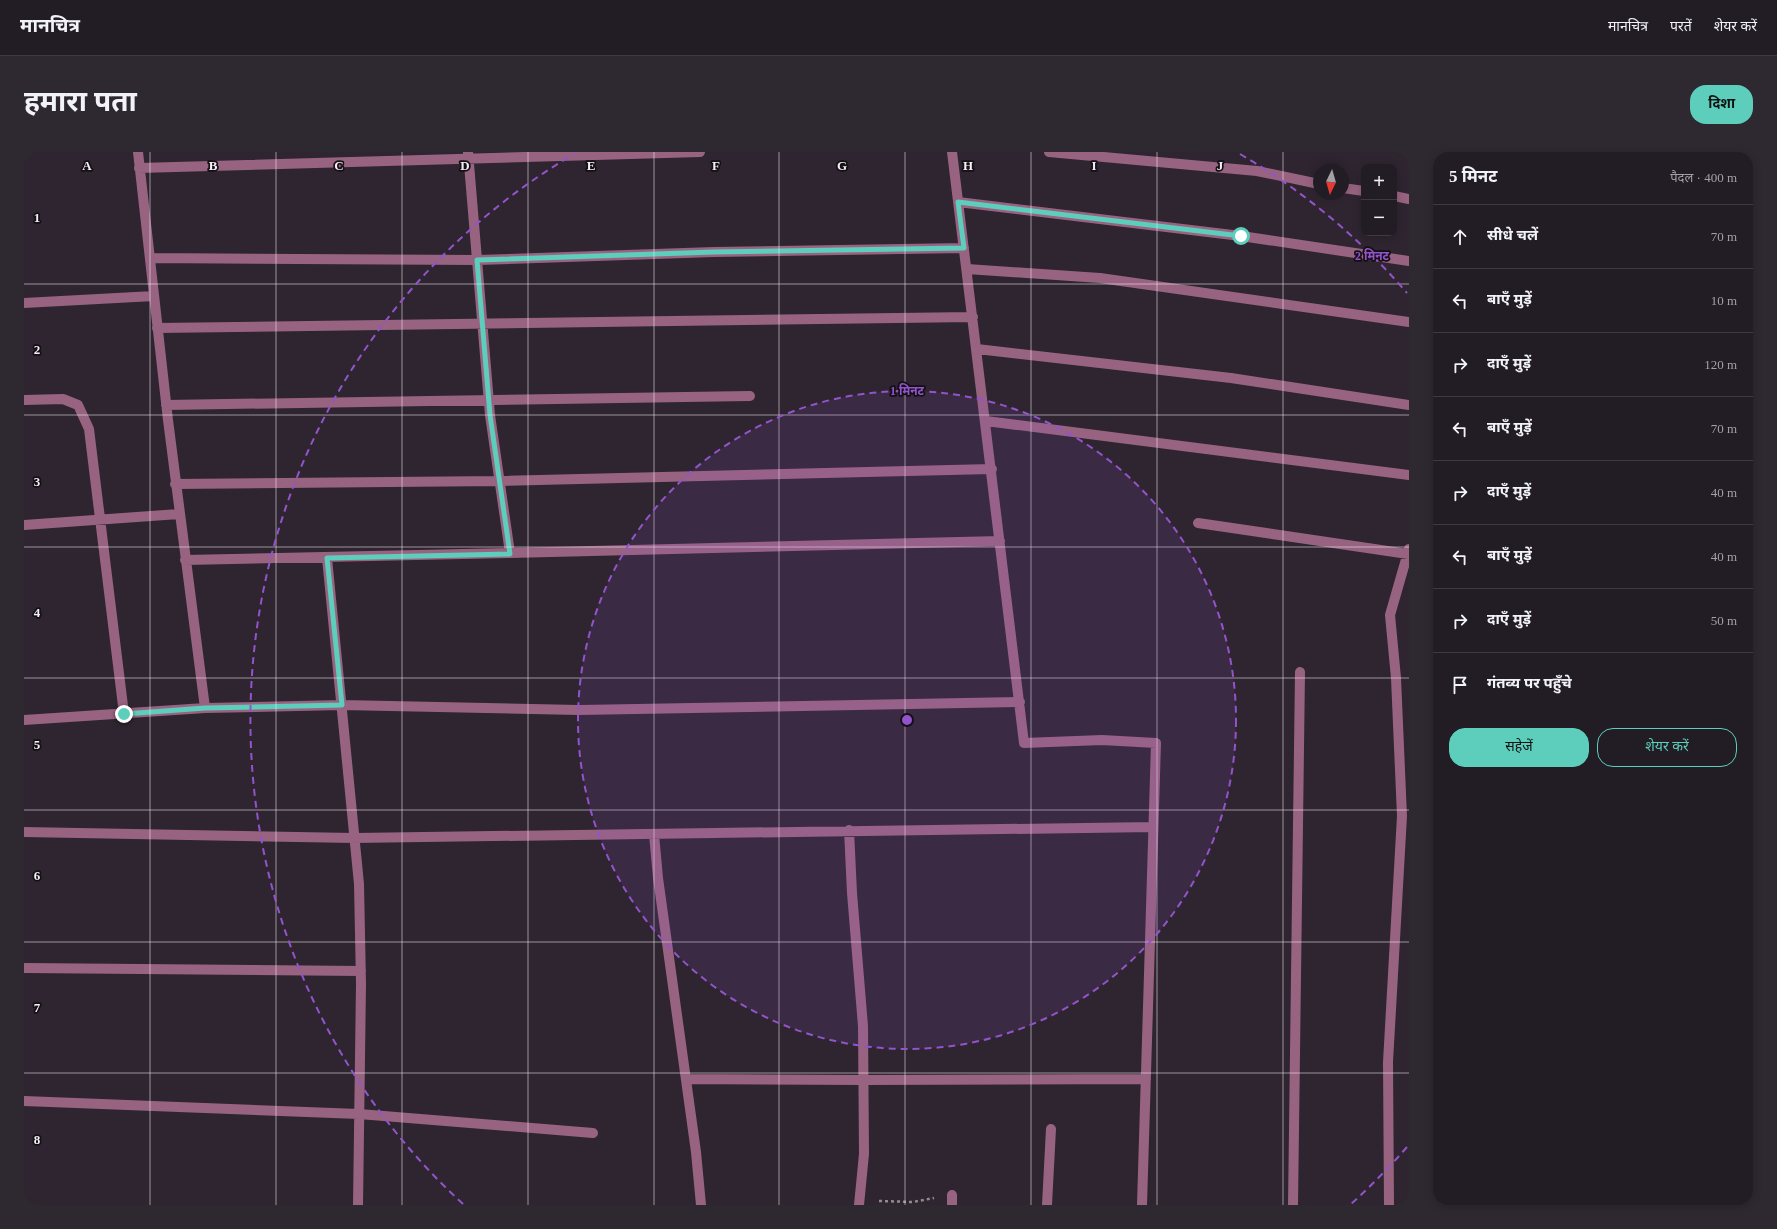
<!DOCTYPE html>
<html lang="hi">
<head>
<meta charset="utf-8">
<style>
	:root { --surface:#221c24; --page:#2e2931; --text:#f1f3f6; --muted:#a2a1a6; --line:#3f3a41; --accent:#5ccebb }
	body { margin:0; font-family:"Times New Roman","Noto Sans Devanagari",serif; background:var(--page); color:var(--text) }
	.controls { position:absolute; right:12px; top:12px; display:grid; overflow:hidden; border-radius:8px; box-shadow:0 2px 10px #0003 }
	.controls button { width:36px; height:36px; display:grid; place-items:center; padding:0; border:0; border-bottom:1px solid var(--line); background:var(--surface); color:var(--text); font:20px sans-serif }
	.compass { position:absolute; left:1289px; top:12px; width:36px; height:36px; border-radius:50%; background:var(--surface); box-shadow:0 2px 10px #0003; rotate:185deg }
	.stop { position:absolute; width:12px; height:12px; margin:-9px; border:3px solid #5ccebb; border-radius:50%; background:#fff }
	.stop.end { background:#5ccebb; border-color:#fff; box-shadow:0 1px 4px #0008 }
	.list { margin:0; padding:0; list-style:none }
	h2 { display:flex; justify-content:space-between; align-items:center; height:52px; margin:0; padding:0 16px; font-size:17px }
	h2 small { font-size:13px; font-weight:400; color:var(--muted) }
	.list li { display:grid; grid-template-columns:26px 1fr auto; gap:12px; align-items:center; box-sizing:border-box; height:64px; padding:0 16px; border-top:1px solid var(--line) }
	.list b { display:block; font-size:15px; white-space:nowrap }
	.list em { font-size:13px; font-style:normal; color:var(--muted) }
	.actions { display:flex; gap:8px; padding:12px 16px }
	.actions a { flex:1; padding:9px 0; border:1px solid var(--accent); border-radius:16px; text-align:center; font-size:14px; color:var(--accent) }
	.actions .main { background:var(--accent); color:#111 }
	.icon { flex:none; width:22px; height:22px; fill:none; stroke:currentColor; stroke-width:2; stroke-linecap:round; stroke-linejoin:round }
	.map { position:relative; flex:none; width:1385px; height:1053px; overflow:hidden; border-radius:16px }
	header { display:flex; align-items:center; gap:24px; box-sizing:border-box; height:56px; padding:0 20px; background:var(--surface); border-bottom:1px solid var(--line) }
	header strong { font-size:19px }
	nav { display:flex; gap:22px; margin-inline-start:auto; font-size:14px }
	.intro { display:flex; align-items:center; justify-content:space-between; box-sizing:border-box; height:96px; padding:0 24px }
	h1 { margin:0; font-size:28px }
	.button { padding:10px 18px; border-radius:16px; background:var(--accent); color:#111; font-size:14px; font-weight:700 }
	main { display:flex; gap:24px; padding:0 24px }
	aside { flex:1; background:var(--surface); border-radius:16px; box-shadow:0 2px 10px #0003 }
	.map>svg:first-child { display:block }
	.lines { fill:none; stroke-linecap:round; stroke-linejoin:round }
	.path { stroke:#918a93; stroke-width:2.5; stroke-dasharray:3 3; stroke-linecap:butt }
	.minor { stroke:#986381; stroke-width:10 }
	.route { stroke:#5ccebb; stroke-width:5 }
	.grid { fill:none; stroke:#f4eff6; stroke-width:1; stroke-opacity:0.55 }
	.ring { fill:none; stroke:#9353ca; stroke-width:2; stroke-dasharray:7 5 }
	.grid-label { font-size:13px; text-anchor:middle; font-weight:bold; fill:#f4eff6; stroke:#141015; stroke-width:3.5; stroke-linejoin:round; paint-order:stroke }
	.centre { fill:#9353ca; stroke:#141015; stroke-width:2 }
	.ring-label { font-size:12px; text-anchor:middle; font-weight:bold; fill:#9353ca; stroke:#141015; stroke-width:3.5; stroke-linejoin:round; paint-order:stroke }
</style>
</head>
<body>
<header>
<strong>मानचित्र</strong>
<nav><a>मानचित्र</a><a>परतें</a><a>शेयर करें</a></nav>
</header>
<div class="intro"><h1>हमारा पता</h1><a class="button">दिशा</a></div>
<main>
<div class="map">
<svg width="1385" height="1053" viewBox="0 0 1385 1053">
	<rect width="100%" height="100%" fill="#2e2530"/>
	<g class="lines">
		<path class="path" d="M855,1049L889,1050L910,1046"/>
		<path class="minor" d="M114,0L144,268L181,556
			M928,0L1000,591L1078,588L1132,591L1118,1053
			M1025,0L1233,19L1295,32
			M115,16L676,0
			M1319,36L1340,39
			M1370,44L1385,47
			M934,50L1217,84L1385,109
			M126,106L453,108L690,100L940,96
			M943,117L1076,126L1385,170
			M0,151L130,144
			M133,176L949,165
			M953,197L1207,226L1385,253
			M0,248L39,247L54,253L65,277L100,562
			M142,253L726,244
			M962,269L1385,323
			M151,332L476,329L968,317
			M1174,371L1384,402
			M0,373L155,362
			M486,401L976,389
			M303,406L335,732L337,832L334,1053
			M161,408L486,401L466,263L444,0
			M0,568L181,556L318,553L555,558L996,550
			M825,678L828,741L839,874L840,1002L835,1053
			M0,680L330,686L1129,675
			M630,682L634,726L672,1000L677,1053
			M0,816L337,819
			M662,927L840,928L1122,927
			M0,949L335,962L569,981
			M928,1053V1043
			M1023,1053L1027,977
			M1269,1053L1276,520
			M1365,1053L1364,910L1378,664L1372,526L1366,463L1385,397"/>
	</g>
	<g class="lines">
		<path class="route" d="M100,562L181,556L318,553L303,406L486,402L466,263L453,108L690,100L940,96L934,50L1217,84"/>
	</g>
	<path class="grid" d="M126,0V1053M252,0V1053M378,0V1053M504,0V1053M630,0V1053M755,0V1053M881,0V1053M1007,0V1053M1133,0V1053M1259,0V1053M0,132H1385M0,263H1385M0,395H1385M0,526H1385M0,658H1385M0,790H1385M0,921H1385"/>
	<circle cx="883" cy="568" r="329" fill="#9353ca" fill-opacity=".12"/>
	<g class="ring">
		<circle cx="883" cy="568" r="329"/>
		<path d="M1383 995A657 657 0 0 1 1327 1052M439 1052A657 657 0 0 1 550 2M1216 2A657 657 0 0 1 1383 141"/>
	</g>
	<g class="grid-label">
		<text x="63" y="18">A</text>
		<text x="189" y="18">B</text>
		<text x="315" y="18">C</text>
		<text x="441" y="18">D</text>
		<text x="567" y="18">E</text>
		<text x="692" y="18">F</text>
		<text x="818" y="18">G</text>
		<text x="944" y="18">H</text>
		<text x="1070" y="18">I</text>
		<text x="1196" y="18">J</text>
		<text x="13" y="70">1</text>
		<text x="13" y="202">2</text>
		<text x="13" y="334">3</text>
		<text x="13" y="465">4</text>
		<text x="13" y="597">5</text>
		<text x="13" y="728">6</text>
		<text x="13" y="860">7</text>
		<text x="13" y="992">8</text>
	</g>
	<circle cx="883" cy="568" r="6" class="centre"/>
	<g class="ring-label">
		<text x="1348" y="108">2 मिनट</text>
		<text x="883" y="243">1 मिनट</text>
	</g>
</svg>
<div class="controls">
<button>+</button>
<button>−</button>
</div>
<svg class="compass" viewBox="-18 -18 36 36"><path d="M0-13l5 13h-10z" fill="#e53935"/><path d="M0 13l5-13h-10z" fill="#a2a1a6"/></svg>
<div class="stop" style="left:1217px;top:84px"></div>
<div class="stop end" style="left:100px;top:562px"></div>
</div>
<aside>
<h2>5 मिनट<small>पैदल · 400 m</small></h2>
<ul class="list">
<li><svg class="icon" aria-label="ahead" viewBox="0 0 24 24"><path d="M12 20V5M6 11l6-6 6 6"/></svg><div><b>सीधे चलें</b></div><em>70 m</em></li>
<li><svg class="icon" aria-label="left" viewBox="0 0 24 24"><path d="M17 20v-9H6M10 6l-5 5 5 5"/></svg><div><b>बाएँ मुड़ें</b></div><em>10 m</em></li>
<li><svg class="icon" aria-label="right" viewBox="0 0 24 24"><path d="M7 20v-9h11M14 6l5 5-5 5"/></svg><div><b>दाएँ मुड़ें</b></div><em>120 m</em></li>
<li><svg class="icon" aria-label="left" viewBox="0 0 24 24"><path d="M17 20v-9H6M10 6l-5 5 5 5"/></svg><div><b>बाएँ मुड़ें</b></div><em>70 m</em></li>
<li><svg class="icon" aria-label="right" viewBox="0 0 24 24"><path d="M7 20v-9h11M14 6l5 5-5 5"/></svg><div><b>दाएँ मुड़ें</b></div><em>40 m</em></li>
<li><svg class="icon" aria-label="left" viewBox="0 0 24 24"><path d="M17 20v-9H6M10 6l-5 5 5 5"/></svg><div><b>बाएँ मुड़ें</b></div><em>40 m</em></li>
<li><svg class="icon" aria-label="right" viewBox="0 0 24 24"><path d="M7 20v-9h11M14 6l5 5-5 5"/></svg><div><b>दाएँ मुड़ें</b></div><em>50 m</em></li>
<li><svg class="icon" aria-label="arrive" viewBox="0 0 24 24"><path d="M6 21V4h12l-3 4 3 4H6"/></svg><div><b>गंतव्य पर पहुँचे</b></div></li>
</ul>
<div class="actions"><a class="main">सहेजें</a><a>शेयर करें</a></div>
</aside>
</main>
</body>
</html>
